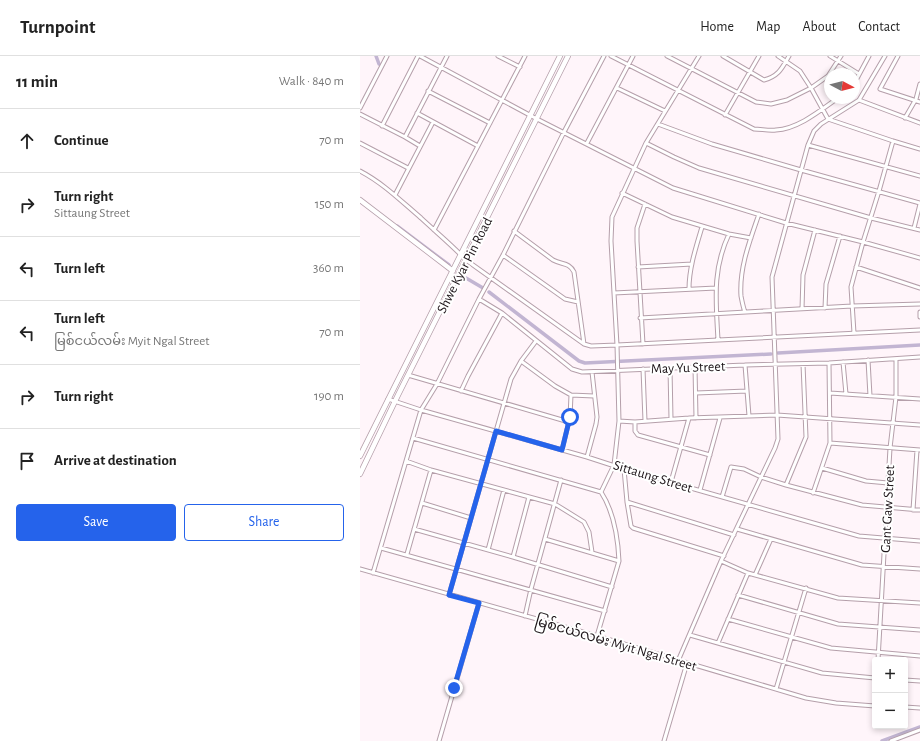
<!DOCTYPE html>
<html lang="en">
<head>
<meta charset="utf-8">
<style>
	:root { --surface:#fff; --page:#f2f2f2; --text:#222; --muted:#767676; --line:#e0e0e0; --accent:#2563eb }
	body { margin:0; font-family:"Alegreya Sans","Noto Sans Myanmar",sans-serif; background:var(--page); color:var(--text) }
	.controls { position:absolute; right:12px; bottom:12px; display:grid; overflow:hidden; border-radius:4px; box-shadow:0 2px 6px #0003 }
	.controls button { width:36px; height:36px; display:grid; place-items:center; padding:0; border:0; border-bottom:1px solid var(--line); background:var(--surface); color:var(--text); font:20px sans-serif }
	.compass { position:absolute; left:464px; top:12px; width:36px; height:36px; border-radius:50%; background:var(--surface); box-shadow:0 2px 6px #0003; rotate:97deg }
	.stop { position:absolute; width:12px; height:12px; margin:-9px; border:3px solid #2563eb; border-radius:50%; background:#fff }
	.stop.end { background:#2563eb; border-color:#fff; box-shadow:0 1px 4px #0008 }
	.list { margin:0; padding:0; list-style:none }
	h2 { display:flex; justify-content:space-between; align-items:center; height:52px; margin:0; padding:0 16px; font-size:17px }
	h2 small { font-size:13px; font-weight:400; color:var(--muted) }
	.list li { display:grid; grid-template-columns:26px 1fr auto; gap:12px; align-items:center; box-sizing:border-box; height:64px; padding:0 16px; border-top:1px solid var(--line) }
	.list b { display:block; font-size:15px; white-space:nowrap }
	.list p { margin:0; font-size:13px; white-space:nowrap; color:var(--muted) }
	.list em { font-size:13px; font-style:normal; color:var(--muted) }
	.actions { display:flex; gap:8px; padding:12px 16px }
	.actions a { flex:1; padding:9px 0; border:1px solid var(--accent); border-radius:4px; text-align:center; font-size:14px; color:var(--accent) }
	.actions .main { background:var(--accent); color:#fff }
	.icon { flex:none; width:22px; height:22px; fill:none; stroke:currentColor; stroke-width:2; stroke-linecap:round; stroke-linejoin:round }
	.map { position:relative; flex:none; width:560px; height:685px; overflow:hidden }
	header { display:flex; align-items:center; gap:24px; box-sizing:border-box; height:56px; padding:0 20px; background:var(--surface); border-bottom:1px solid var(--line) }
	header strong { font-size:19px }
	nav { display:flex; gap:22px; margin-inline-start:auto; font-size:14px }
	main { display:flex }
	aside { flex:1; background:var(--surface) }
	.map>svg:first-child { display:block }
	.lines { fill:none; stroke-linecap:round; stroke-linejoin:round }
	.canal { stroke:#c2b5d2; stroke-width:3.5 }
	.street-casing { stroke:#b59faa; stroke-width:5 }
	.secondary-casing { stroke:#b59faa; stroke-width:6 }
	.street { stroke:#fff; stroke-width:3 }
	.secondary { stroke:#fff; stroke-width:4.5 }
	.route { stroke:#2563eb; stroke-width:5 }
	.labels { text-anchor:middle; stroke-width:4; stroke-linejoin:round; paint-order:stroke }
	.street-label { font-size:14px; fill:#1e161a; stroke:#fff }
</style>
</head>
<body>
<header>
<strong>Turnpoint</strong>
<nav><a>Home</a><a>Map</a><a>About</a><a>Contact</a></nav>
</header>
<main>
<aside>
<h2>11 min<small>Walk · 840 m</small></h2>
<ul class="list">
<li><svg class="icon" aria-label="ahead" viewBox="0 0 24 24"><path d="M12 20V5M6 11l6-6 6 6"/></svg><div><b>Continue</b></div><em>70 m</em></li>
<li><svg class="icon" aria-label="right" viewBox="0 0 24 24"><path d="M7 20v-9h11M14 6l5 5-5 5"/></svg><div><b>Turn right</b><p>Sittaung Street</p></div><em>150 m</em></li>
<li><svg class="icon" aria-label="left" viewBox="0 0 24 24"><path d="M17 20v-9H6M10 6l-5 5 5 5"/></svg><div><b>Turn left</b></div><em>360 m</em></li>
<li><svg class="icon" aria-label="left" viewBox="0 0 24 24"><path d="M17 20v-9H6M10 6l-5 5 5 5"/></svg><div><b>Turn left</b><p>မြစ်ငယ်လမ်း Myit Ngal Street</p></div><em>70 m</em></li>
<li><svg class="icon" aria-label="right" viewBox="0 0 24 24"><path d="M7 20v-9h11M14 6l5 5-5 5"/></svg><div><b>Turn right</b></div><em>190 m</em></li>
<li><svg class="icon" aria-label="arrive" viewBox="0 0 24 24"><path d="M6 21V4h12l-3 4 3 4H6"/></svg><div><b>Arrive at destination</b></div></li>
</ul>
<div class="actions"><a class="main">Save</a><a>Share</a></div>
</aside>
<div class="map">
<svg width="560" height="685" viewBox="0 0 560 685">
	<rect width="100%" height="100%" fill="#fff5fa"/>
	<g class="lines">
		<path class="canal" d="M16,0L19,8
			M37,170L89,209
			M106,222L123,232
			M129,236L219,305L225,307L411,298
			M418,297L560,289
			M522,685L560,671"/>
		<g class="street-casing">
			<path id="street" d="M60,0L177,63L313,132L426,167L503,186L560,202
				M138,0L160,11
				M251,0L394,73C401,73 409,75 416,74C438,73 461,54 478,42
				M307,0L396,46L411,48L427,44L451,32L468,20L481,0
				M363,0L404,24C419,20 422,12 429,0
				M418,0L440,15L451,32L468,63L533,85L560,93
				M470,0L499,18
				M538,0L520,33L560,46
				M494,28L509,0
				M257,32L305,55
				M68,35L130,67
				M499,44L560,67
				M0,52L27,0
				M57,57L118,90
				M0,58L45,81L60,90
				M365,59L399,0
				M545,62L556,43L560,28
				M298,68L352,88L441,114L560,147
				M22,70L58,0
				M45,81L87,0
				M0,87L48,112
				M227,87L273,0
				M286,87L314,101L339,112L511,162L560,174
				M448,89L560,120
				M0,115C23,127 41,145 61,162C76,176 92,189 106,204L224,288L231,290L257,289L560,274
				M262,137L312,161L369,178L391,182
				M35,139L73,66
				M554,172L560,148
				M74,174L165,0
				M154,175L193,204C202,209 209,206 214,216L224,288
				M143,199L205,243L218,246
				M278,211L332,208
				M496,211L560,232
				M329,233C329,212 336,191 342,171
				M254,237L356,232
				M119,243L142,257L212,313L222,316L385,309L469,307L560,301
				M465,252L466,228L480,180
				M442,253L443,219L455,174
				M385,256C383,251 382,245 381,240C379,212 390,184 399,158
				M560,256V261
				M280,262L492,250L560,248
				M494,277L491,231L503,186L519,135L533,85
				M358,284C356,245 352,214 369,178
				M283,288L277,185V172L285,148
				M508,304L510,340
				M161,305L195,330L211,339L234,340
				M483,306L486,338
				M385,309L389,360
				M335,311L336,362
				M310,312L311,363
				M283,313L285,365
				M48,319L209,366
				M101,335L108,320L142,257
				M336,337L387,335
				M470,337L560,343
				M28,343L61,354L227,401L264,413L499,480L560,485
				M259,365L275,366L329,362L417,359L560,369
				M275,366V375L278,379L350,399
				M53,382L241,436C254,456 258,482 259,505L237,580
				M470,387L560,394
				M202,394L210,361L211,339
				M227,401L236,368L237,361L232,316
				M46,405L71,414L195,448L224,466L229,476L232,496
				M462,412L506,425L528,427
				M264,413L267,446L271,470L273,472L364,500
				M311,426L329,362
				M426,429L446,381L443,308
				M340,434L360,362
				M241,436L254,409L259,365L257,289L251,185L252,161L286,87L339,0
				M453,437L470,387L469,307
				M362,441L371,411L384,413L401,421L426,429L502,449L560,454
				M267,446L374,479
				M62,447L111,462
				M553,454L557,394
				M54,473L153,501L252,531
				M377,473L502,509L560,513
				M185,483L259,505
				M21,492L245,555
				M128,494L144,434
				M47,498L71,414
				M153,501L169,441
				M361,505L388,517L478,542L560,547
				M0,513L237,580L446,642L476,647L515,650
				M13,517L61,354L77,328L119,243L143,199L204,76L244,0
				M395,519L411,483
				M89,539L151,323L161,305L176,285
				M378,539L478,568L560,574
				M165,560L171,533L201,424
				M368,563L471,592L560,600
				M330,579L462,617L515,622
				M358,587L388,517
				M518,604L530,392L536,341V303
				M318,605L361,505L415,392L418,383L412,221L448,89L454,75L461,68L499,44L525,0
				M545,624L560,625
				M416,633L446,532
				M514,650L515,643
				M545,651L560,652
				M79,685L119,547
				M304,685L327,607
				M531,685L560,674"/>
		</g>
		<g class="secondary-casing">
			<path id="secondary" d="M0,144L93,215
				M0,400L200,0
				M0,418L38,339L208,0"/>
		</g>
		<use href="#street" class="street"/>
		<use href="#secondary" class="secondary"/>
	</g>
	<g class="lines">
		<path class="route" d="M94,632L119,547L89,539L136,375L202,394L210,361"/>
	</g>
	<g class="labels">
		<g class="street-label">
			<text transform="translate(104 209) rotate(-63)" y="5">Shwe Kyar Pin Road</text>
			<text transform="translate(328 311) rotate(-2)" y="5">May Yu Street</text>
			<text transform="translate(293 420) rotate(17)" y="5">Sittaung Street</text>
			<text transform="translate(527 453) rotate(-87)" y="5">Gant Gaw Street</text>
			<text transform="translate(256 587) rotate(16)" y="5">မြစ်ငယ်လမ်း Myit Ngal Street</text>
		</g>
	</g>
</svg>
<div class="controls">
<button>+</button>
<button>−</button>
</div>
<svg class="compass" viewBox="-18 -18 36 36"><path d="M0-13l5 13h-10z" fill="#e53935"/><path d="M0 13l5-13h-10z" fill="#767676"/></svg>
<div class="stop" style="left:210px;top:361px"></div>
<div class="stop end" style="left:94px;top:632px"></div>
</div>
</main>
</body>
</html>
